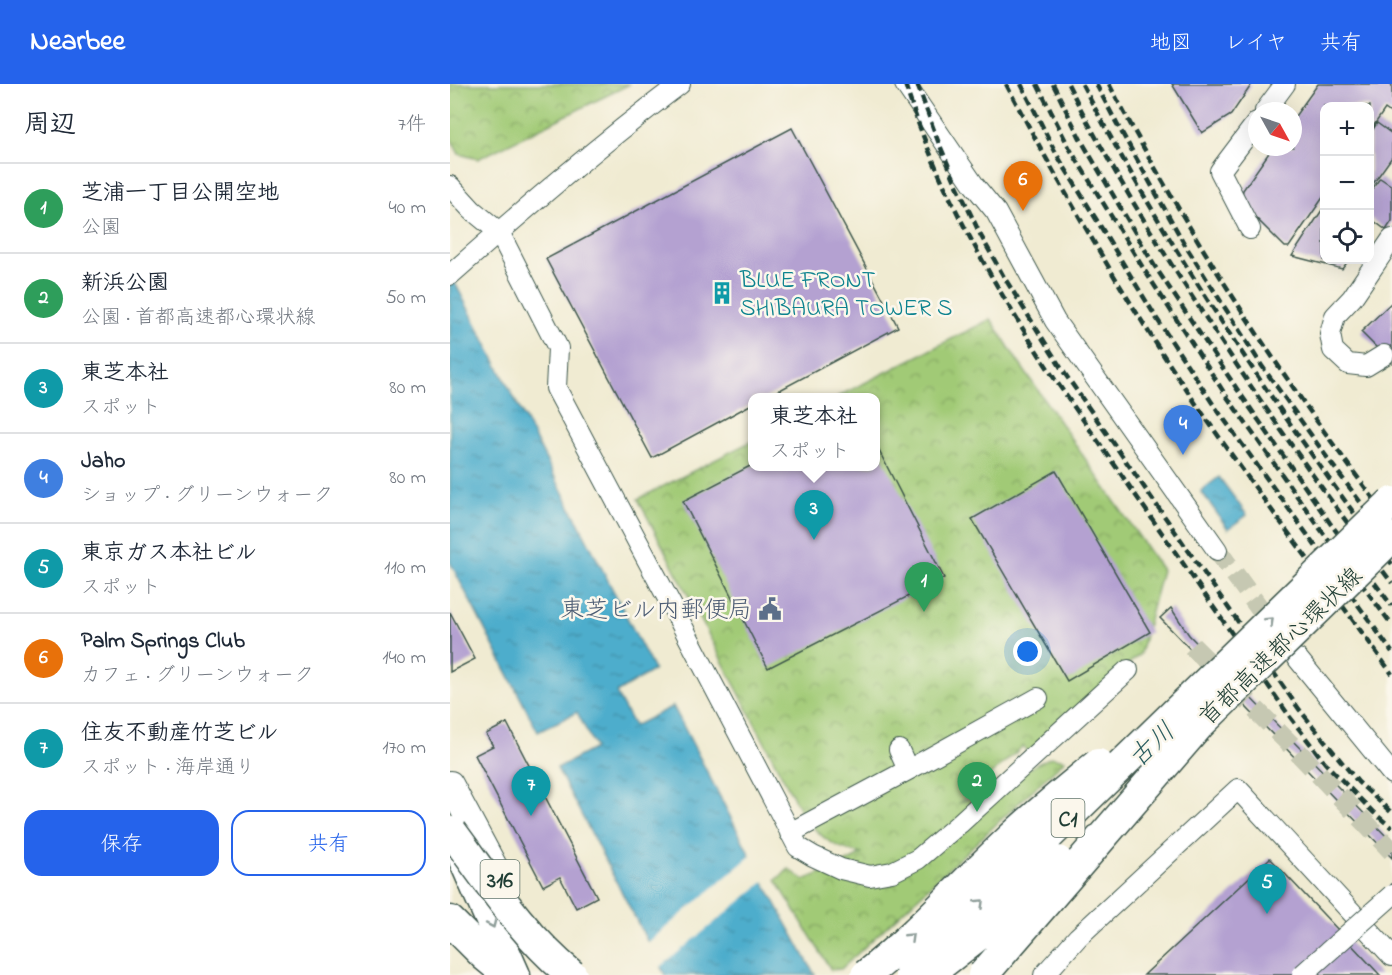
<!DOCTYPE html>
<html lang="ja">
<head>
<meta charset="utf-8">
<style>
	:root { --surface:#fff; --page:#f6f6f7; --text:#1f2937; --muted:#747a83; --line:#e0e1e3; --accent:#2563eb }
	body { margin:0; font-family:"Indie Flower","Klee One",sans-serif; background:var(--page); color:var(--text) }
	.controls { position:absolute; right:18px; top:18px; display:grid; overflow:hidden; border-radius:12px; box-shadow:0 6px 24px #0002 }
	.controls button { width:54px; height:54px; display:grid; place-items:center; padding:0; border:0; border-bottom:2px solid var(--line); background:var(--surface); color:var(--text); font:30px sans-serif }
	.compass { position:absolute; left:798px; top:18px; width:54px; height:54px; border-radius:50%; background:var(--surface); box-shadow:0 6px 24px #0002; rotate:130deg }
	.you { position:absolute; left:578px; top:568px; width:21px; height:21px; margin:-15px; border:4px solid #fff; border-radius:50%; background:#1a73e8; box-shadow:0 0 0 9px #1a73e833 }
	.badge { display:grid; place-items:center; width:39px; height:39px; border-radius:50%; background:var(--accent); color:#fff; font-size:20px; font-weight:700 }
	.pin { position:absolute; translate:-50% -50px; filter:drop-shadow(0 2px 3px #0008) }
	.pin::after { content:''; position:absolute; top:32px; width:21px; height:18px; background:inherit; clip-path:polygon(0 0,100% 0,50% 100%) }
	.popup { position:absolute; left:298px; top:309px; width:132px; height:78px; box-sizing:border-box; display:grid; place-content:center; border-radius:12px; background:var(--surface); filter:drop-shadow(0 2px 4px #0005); font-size:20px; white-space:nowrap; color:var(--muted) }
	.popup b { font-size:22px; color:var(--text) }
	.popup::after { content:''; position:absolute; left:50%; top:100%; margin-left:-12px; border:12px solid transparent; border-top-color:var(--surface) }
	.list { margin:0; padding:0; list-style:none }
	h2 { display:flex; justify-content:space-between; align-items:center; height:78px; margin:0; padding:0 24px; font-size:26px }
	h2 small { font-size:20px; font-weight:400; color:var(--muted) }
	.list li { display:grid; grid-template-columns:39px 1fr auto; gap:18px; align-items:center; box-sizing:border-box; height:90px; padding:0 24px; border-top:2px solid var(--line) }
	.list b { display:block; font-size:22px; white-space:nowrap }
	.list p { margin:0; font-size:20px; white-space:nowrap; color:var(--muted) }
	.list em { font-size:20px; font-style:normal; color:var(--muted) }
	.actions { display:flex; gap:12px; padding:18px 24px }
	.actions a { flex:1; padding:14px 0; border:2px solid var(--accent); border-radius:18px; text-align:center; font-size:21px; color:var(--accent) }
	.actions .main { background:var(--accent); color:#fff }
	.icon { flex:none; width:33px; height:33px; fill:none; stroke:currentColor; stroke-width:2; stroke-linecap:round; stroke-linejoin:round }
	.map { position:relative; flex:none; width:942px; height:891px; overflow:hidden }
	header { display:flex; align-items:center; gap:36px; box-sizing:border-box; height:84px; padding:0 30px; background:var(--accent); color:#fff }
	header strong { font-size:28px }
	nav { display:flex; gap:33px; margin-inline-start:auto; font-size:21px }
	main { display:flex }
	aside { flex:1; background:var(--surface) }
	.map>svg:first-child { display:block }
	.park { fill:url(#park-crowns); stroke:#608455; stroke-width:1.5 }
	.water { fill:url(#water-ripples); stroke:#367580; stroke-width:1.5 }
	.pier { fill:#f0ebd2 }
	.building { fill:#b4a1d1 }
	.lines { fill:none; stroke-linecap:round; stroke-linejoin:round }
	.minor-tunnel { stroke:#c6c8b2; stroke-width:20; stroke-dasharray:20 10; stroke-linecap:butt }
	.minor-casing { stroke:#3e574c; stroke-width:22 }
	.major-casing { stroke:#3e574c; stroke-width:28 }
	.highway-casing { stroke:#3e574c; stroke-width:33 }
	.minor { stroke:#fff; stroke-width:20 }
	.major { stroke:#fff; stroke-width:26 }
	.highway { stroke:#fff; stroke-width:30 }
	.rail { stroke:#1f3d34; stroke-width:4.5; stroke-dasharray:9 4.5; stroke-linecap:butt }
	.minor-bridge-casing { stroke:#3e574c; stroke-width:22; stroke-linecap:butt }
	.highway-bridge-casing { stroke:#3e574c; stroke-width:33; stroke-linecap:butt }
	.minor-bridge { stroke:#fff; stroke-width:20 }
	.highway-bridge { stroke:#fff; stroke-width:30 }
	.oneway { stroke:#8f9e9a }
	.labels { text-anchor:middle; stroke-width:5; stroke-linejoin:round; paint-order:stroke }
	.shield { fill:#fbf7ec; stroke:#61756b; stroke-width:1.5 }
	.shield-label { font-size:22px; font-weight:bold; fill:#1f3d34 }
	.culture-label { font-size:24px; fill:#0d838f; stroke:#fbf7ec; text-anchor:start }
	.service-label { font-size:24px; fill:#4e5e75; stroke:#fbf7ec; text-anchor:end }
	.street-label { font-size:24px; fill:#1f3d34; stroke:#fbf7ec }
	.water-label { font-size:26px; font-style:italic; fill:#2d5f62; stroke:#fbf7ec }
</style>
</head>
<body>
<header>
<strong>Nearbee</strong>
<nav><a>地図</a><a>レイヤ</a><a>共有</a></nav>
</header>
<main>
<aside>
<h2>周辺<small>7件</small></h2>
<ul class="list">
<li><span class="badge" style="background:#2e9e5b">1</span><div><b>芝浦一丁目公開空地</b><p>公園</p></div><em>40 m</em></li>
<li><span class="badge" style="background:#2e9e5b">2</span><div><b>新浜公園</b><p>公園 · 首都高速都心環状線</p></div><em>50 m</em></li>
<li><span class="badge" style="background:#0f9aa8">3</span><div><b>東芝本社</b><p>スポット</p></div><em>80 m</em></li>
<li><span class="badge" style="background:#3f7fe0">4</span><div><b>Jaho</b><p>ショップ · グリーンウォーク</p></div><em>80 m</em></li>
<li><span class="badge" style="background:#0f9aa8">5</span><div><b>東京ガス本社ビル</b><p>スポット</p></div><em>110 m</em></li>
<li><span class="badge" style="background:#e8710a">6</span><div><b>Palm Springs Club</b><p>カフェ · グリーンウォーク</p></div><em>140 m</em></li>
<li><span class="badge" style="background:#0f9aa8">7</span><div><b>住友不動産竹芝ビル</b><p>スポット · 海岸通り</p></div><em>170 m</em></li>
</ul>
<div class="actions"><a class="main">保存</a><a>共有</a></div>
</aside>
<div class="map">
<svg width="942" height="891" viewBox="0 0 942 891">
	<defs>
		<pattern id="park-crowns" width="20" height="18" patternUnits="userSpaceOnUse" patternTransform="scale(1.5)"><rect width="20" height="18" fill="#a1ca76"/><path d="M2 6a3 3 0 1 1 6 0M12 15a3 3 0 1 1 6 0" fill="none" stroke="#83a562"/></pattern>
		<pattern id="water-ripples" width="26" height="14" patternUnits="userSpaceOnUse" patternTransform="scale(1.5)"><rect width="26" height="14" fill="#4eadcc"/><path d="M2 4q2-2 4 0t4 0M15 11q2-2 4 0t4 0" fill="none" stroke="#408ea6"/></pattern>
	</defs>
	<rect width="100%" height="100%" fill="#fbf7ec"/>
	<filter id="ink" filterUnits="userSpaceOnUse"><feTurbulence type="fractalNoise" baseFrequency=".0167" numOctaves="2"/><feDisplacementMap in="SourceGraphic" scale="12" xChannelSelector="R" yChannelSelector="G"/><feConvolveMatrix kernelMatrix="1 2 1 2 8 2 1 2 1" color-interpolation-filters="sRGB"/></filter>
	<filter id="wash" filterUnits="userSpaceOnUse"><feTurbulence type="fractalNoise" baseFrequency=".008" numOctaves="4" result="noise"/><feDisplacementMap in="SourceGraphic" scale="24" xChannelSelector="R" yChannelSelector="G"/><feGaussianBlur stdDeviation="1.35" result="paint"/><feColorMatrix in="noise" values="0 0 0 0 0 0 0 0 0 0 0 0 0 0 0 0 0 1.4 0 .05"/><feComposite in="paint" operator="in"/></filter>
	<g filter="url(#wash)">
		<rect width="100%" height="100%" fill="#f0ebd2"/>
		<path class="park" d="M0,0H180L28,75L9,70L0,53Z
			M541,235L567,276L712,486L690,570L578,669L573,662L508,720L601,673L615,676L391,885L381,886L326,796L339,785L354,796L393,780L412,770C384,764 371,754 353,732L188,415L302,357V382H425V314L387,313Z"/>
		<path class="water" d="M0,189L204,586L166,609L184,642L223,622L314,798L365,891H215L107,684L145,664L127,628L88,648L0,478Z
			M769,393L797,431L778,445L751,407Z"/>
		<path class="pier" d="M303,770L316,796L208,885L195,861Z"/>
		<g id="blocks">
			<path class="building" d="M722,0H802L781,31L752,49Z
				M868,0H940L942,1V30L935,25L920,47V22H874V112L839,163H835L795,123L792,111L793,106L823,63H843V35Z
				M927,39L942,50V73L920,104V50Z
				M342,44L448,243L315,314H302V320L202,374L96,175Z
				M930,94L942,102V137L936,146L920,134V108Z
				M874,123V176H899L892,185L842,172Z
				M942,218V279L911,248Z
				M425,359L494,494L318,584L233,417L302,381V382H425Z
				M606,387L700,548L617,597L522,435Z
				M721,524L739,551L942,758V774L710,534Z
				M0,528L25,575L0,588Z
				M57,639L147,813L126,824L110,793L93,802L25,671L43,662L36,650Z
				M820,774L890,848L942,800V820L899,858L930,891H694Z"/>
		</g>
	</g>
	<g filter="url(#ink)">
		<use href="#blocks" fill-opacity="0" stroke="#3e574c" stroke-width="1.5"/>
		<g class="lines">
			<path class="minor-tunnel" d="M767,466L826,547
				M742,562L841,661L942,767"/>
			<g class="minor-casing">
				<path id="minor" d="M455,0L524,101L546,128L605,237L767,466
					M815,27L835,0
					M0,102L22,126L49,148L108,264L106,304L225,528L348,763L363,772L391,785L420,792L442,788L468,775L509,740L678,586
					M800,145L770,87L807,38
					M0,191C75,125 150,60 230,0
					M934,271L916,282L898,280L883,266L880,250L885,232L902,214L942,155
					M848,575L942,690
					M449,666L458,686
					M340,749L458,686L588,614
					M594,891L628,853L788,705L942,872"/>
			</g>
			<g class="major-casing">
				<path id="major" d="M0,700L55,803"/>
			</g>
			<g class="highway-casing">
				<path id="highway" d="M14,776L65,891
					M0,837L35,872L58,891"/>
			</g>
			<use href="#minor" class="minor"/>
			<use href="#major" class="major"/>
			<use href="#highway" class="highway"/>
			<path class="rail" d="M455,0C488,107 544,201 604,294L840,633L875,679L923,728L942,744
				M467,0L488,57L505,97L531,152L554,193L613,287L849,625L908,698L942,729
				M556,0C599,81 644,161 693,239C769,361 859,474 942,590
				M571,0L607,71L707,235L763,320L942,568
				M587,0L620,65L695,187L775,310L871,446L942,541
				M603,0L631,56L704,181L787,305L880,439L942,522
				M618,0C658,80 705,156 754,231C813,323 876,411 942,499
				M632,0C721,169 827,328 942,480
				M646,0L667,40L735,161L812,282L881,379L942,460
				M659,0C740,154 836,301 942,439"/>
			<g class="minor-bridge-casing">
				<path id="minor-bridge" d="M852,891L942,811"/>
			</g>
			<g class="highway-bridge-casing">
				<path id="highway-bridge" d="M2,748C39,798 73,851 122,891
					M489,882L538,844L608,777
					M416,891C467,851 510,802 557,758C586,730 617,705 648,680
					M460,891L516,832L942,418
					M533,891L750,640L942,453"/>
			</g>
			<use href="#minor-bridge" class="minor-bridge"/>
			<use href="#highway-bridge" class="highway-bridge"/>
		</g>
		<defs><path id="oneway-chevron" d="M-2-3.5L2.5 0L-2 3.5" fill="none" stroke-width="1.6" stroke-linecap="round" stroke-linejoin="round" transform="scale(1.5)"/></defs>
		<g class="oneway">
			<use href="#oneway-chevron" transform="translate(820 537) rotate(-44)"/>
			<use href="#oneway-chevron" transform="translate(530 819) rotate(-44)"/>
			<use href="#oneway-chevron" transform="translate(42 840) rotate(66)"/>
			<use href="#oneway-chevron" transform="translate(460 853) rotate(-44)"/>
		</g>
	</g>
	<defs>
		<g id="building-bare" transform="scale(1.8)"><path d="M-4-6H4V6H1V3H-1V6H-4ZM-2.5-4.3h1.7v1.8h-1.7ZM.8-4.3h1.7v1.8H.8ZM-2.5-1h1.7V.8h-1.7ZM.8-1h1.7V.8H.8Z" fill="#0f9aa8" stroke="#fbf7ec" stroke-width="2.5" paint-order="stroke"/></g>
		<g id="civic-bare" transform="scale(1.8)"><path d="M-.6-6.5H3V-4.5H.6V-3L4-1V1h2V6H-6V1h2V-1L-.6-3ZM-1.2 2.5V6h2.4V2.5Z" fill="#5c6f8a" stroke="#fbf7ec" stroke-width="2.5" paint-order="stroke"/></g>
	</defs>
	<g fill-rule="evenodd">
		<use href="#building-bare" x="272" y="209"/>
		<use href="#civic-bare" x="320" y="525"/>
	</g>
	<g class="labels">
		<g class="shield">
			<rect x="601.5" y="715" width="33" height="38" rx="4.5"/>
			<rect x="30.5" y="776" width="39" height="38" rx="4.5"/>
		</g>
		<g class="shield-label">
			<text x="618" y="742">C1</text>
			<text x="50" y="803">316</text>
		</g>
		<g class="culture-label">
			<text x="290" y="203">BLUE FRONT<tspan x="290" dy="28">SHIBAURA TOWER S</tspan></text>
		</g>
		<g class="service-label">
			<text x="302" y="533">東芝ビル内郵便局</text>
		</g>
		<g class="street-label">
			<text transform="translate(830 562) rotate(-44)" y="8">首都高速都心環状線</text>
		</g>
		<g class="water-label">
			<text transform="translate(701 660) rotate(-43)" y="9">古川</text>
		</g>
	</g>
</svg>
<div class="controls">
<button>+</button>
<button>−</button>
<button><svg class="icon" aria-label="locate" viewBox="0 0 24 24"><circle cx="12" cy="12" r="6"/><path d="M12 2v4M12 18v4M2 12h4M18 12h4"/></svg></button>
</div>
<svg class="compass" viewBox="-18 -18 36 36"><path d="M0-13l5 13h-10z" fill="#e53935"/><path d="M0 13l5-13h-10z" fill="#747a83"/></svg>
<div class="you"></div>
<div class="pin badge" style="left:474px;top:528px;background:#2e9e5b">1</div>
<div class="pin badge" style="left:527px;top:728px;background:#2e9e5b">2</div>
<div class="pin badge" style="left:364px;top:456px;background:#0f9aa8">3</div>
<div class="popup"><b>東芝本社</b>スポット</div>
<div class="pin badge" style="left:733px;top:371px;background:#3f7fe0">4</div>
<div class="pin badge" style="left:817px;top:830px;background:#0f9aa8">5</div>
<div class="pin badge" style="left:573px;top:127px;background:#e8710a">6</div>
<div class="pin badge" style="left:81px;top:732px;background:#0f9aa8">7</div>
</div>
</main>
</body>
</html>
